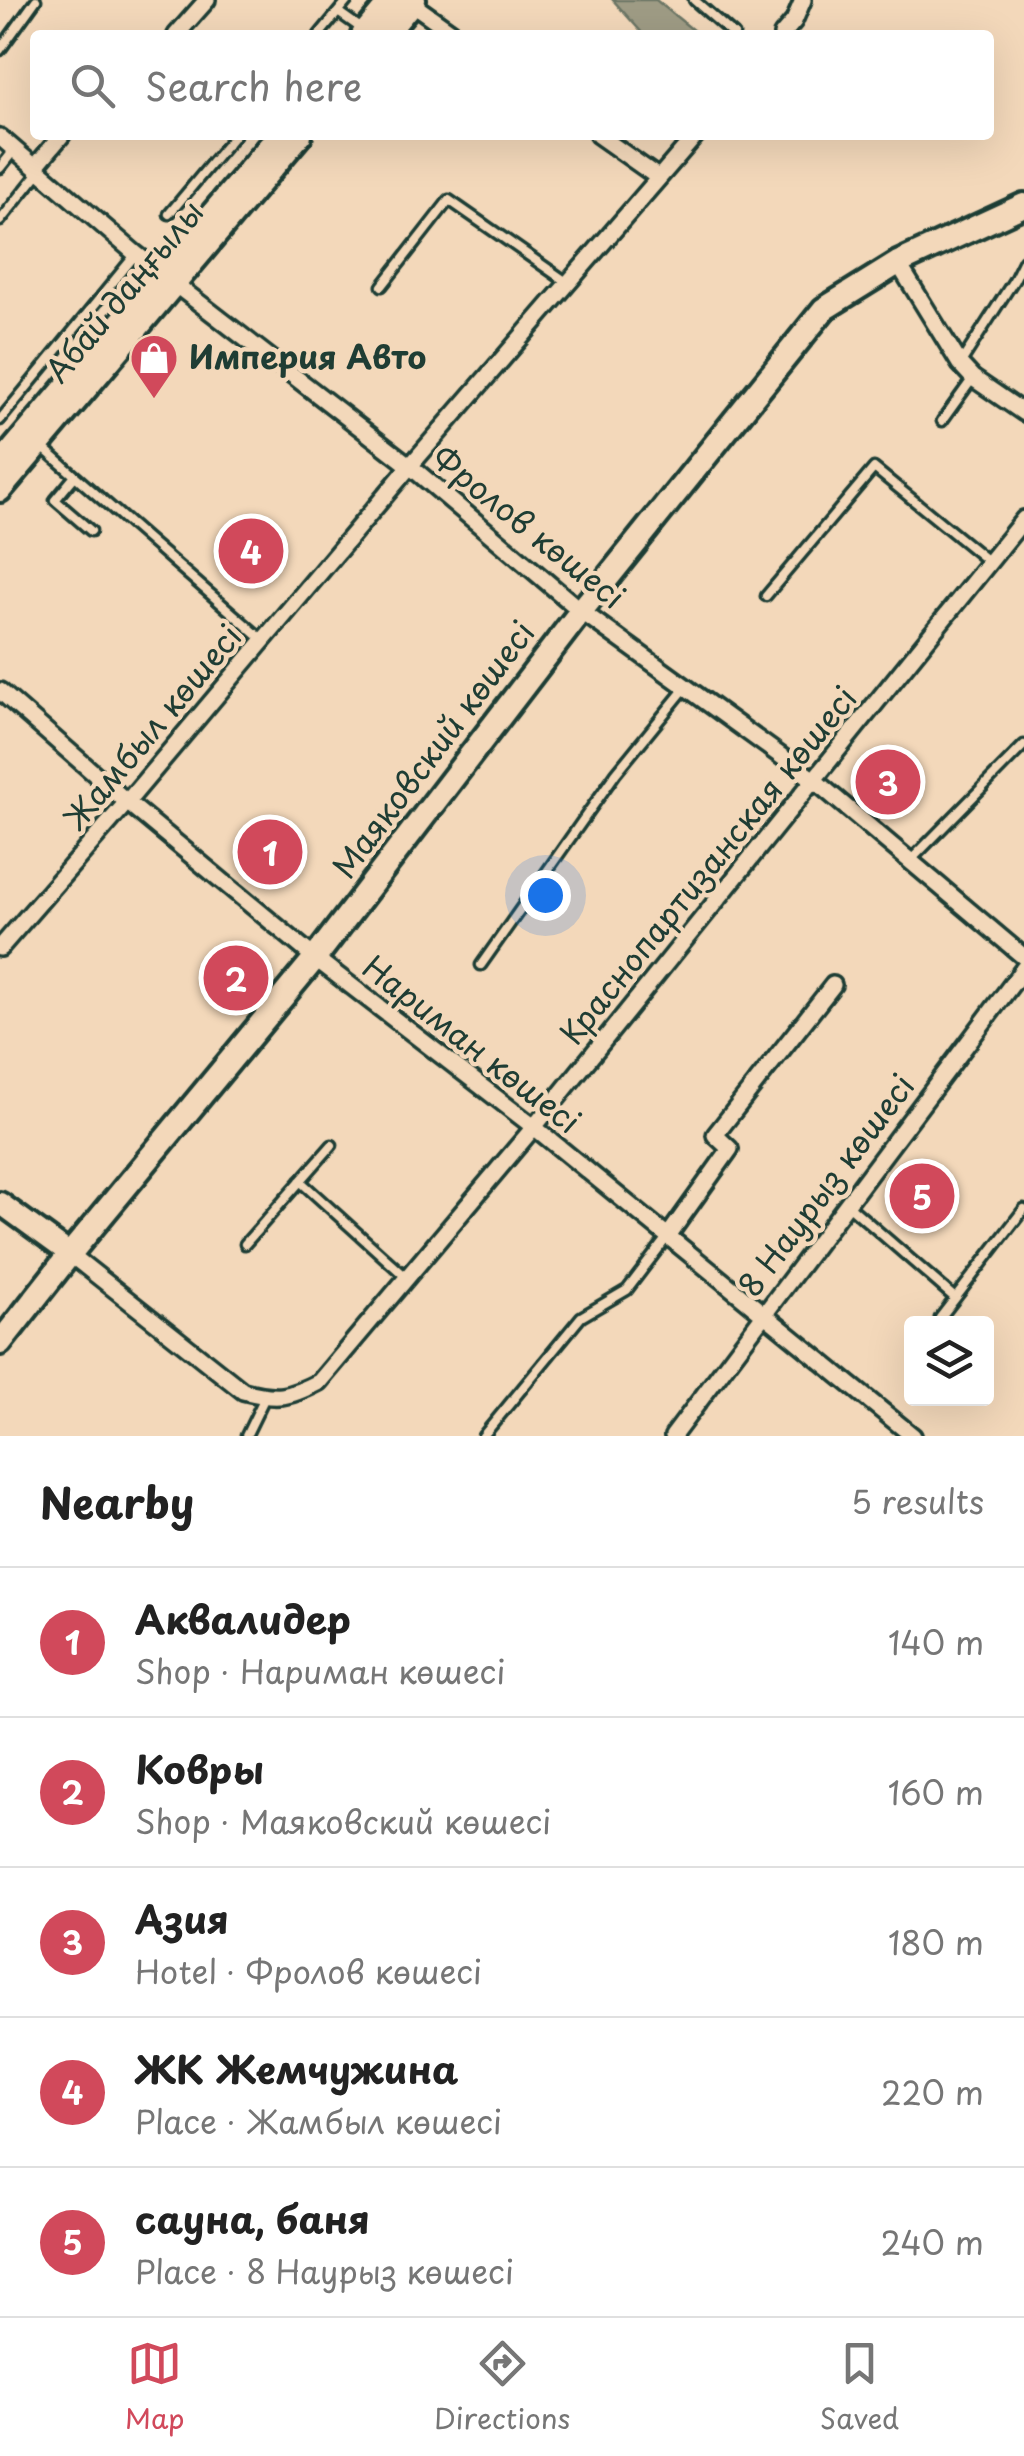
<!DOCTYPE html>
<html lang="en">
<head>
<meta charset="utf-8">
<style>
	:root { --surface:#fff; --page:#f6f6f6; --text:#222; --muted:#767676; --line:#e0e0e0; --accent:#d1495b }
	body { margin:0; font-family:"Playpen Sans",sans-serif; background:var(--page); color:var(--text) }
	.controls { position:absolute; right:30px; bottom:30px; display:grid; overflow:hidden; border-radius:10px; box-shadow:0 10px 40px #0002 }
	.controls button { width:90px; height:90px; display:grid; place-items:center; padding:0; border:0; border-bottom:2px solid var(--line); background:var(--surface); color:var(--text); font:50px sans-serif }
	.you { position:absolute; left:545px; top:895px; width:35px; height:35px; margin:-25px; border:8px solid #fff; border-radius:50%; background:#1a73e8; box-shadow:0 0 0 15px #1a73e833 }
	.badge { display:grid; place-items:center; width:65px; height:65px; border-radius:50%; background:var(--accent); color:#fff; font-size:32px; font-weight:700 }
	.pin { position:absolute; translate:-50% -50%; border:5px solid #fff; box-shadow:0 2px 10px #0006 }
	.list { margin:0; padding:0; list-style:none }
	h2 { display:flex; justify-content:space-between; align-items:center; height:130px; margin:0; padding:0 40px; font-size:42px }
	h2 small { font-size:32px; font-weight:400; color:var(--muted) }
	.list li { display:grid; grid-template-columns:65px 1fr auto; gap:30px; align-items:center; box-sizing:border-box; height:150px; padding:0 40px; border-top:2px solid var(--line) }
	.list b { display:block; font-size:38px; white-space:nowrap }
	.list p { margin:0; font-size:32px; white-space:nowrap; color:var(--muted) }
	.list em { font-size:32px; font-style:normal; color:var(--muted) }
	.icon { flex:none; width:55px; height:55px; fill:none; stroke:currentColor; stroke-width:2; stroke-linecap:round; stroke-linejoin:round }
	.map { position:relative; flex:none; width:1024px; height:1436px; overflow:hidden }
	.search { position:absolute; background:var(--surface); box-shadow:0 10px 40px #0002; left:30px; right:30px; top:30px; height:110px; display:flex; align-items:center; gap:25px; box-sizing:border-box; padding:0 35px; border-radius:10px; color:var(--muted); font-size:38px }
	.sheet { height:880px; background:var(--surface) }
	nav { display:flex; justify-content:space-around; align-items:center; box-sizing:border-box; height:140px; border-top:2px solid var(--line); background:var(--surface); font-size:28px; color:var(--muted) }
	nav a { display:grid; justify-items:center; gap:5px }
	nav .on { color:var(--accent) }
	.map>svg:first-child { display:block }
	.water { fill:#9f9c85; stroke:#6c7665; stroke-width:2.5 }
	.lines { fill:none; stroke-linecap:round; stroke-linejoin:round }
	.service-casing { stroke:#1f3d34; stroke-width:15 }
	.minor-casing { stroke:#1f3d34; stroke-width:22 }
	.tertiary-casing { stroke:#1f3d34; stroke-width:28 }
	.secondary-casing { stroke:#1f3d34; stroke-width:30 }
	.service { stroke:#f3d8ba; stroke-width:8 }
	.minor { stroke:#f3d8ba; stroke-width:15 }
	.tertiary { stroke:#f3d8ba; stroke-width:20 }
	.secondary { stroke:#f3d8ba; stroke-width:22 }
	.labels { text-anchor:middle; stroke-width:9; stroke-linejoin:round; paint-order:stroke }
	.street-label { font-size:32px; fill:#1f3d34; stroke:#f3d8ba }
	.poi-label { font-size:32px; font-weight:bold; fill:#1f3d34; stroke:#f3d8ba; text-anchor:start }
</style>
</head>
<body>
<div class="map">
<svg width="1024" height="1436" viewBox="0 0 1024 1436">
	<rect width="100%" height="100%" fill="#f3d8ba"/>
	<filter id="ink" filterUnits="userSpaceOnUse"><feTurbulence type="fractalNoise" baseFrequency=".01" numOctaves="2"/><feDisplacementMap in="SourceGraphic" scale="20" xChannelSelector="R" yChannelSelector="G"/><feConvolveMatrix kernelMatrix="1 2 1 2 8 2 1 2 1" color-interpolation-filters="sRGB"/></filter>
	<g filter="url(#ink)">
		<path class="water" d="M613,0H656L699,35H644Z"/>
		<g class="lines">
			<g class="service-casing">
				<path id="service" d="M348,0L338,12L362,29
					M694,0L734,35
					M319,35L338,12
					M0,50L36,0
					M0,168L15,149
					M169,214L235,135
					M0,221L40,171
					M382,286L449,200L568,283
					M960,364L1014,280L1024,260
					M0,420L136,254
					M942,421L973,378
					M42,447L263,640
					M75,476L55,500L91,531
					M766,596L874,468L989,562
					M910,861L1024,745
					M481,965L616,773L686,687
					M300,1181L407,1278
					M847,1204L955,1298
					M245,1244L332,1145
					M940,1318L1024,1209
					M246,1436L265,1397
					M483,1436L581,1317L627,1290L668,1236"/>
			</g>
			<g class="minor-casing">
				<path id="minor" d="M411,3L456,35
					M176,35L207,0
					M782,35L794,21L803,0
					M598,135L659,178
					M0,137L136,254L410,466L581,611L814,780L1024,957
					M35,167L62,135
					M898,263L960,364L973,378L1024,413
					M0,691L127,802L315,958L534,1127L913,1436
					M0,948L127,802L410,466L696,135
					M668,1236L730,1149L715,1135L833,985
					M70,1254L243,1391C277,1400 288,1398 319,1382L534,1127L1024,519
					M673,1436L1024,968"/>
			</g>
			<g class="tertiary-casing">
				<path id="tertiary" d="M0,1203L70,1254"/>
			</g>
			<g class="secondary-casing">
				<path id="secondary" d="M363,35L392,0
					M385,35L414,0
					M0,465L279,135
					M0,490L300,135
					M0,1343L70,1254L315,958L581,611L824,309L898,263L1024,205"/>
			</g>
			<use href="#service" class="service"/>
			<use href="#minor" class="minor"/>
			<use href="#tertiary" class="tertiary"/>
			<use href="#secondary" class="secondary"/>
		</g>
	</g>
	<defs>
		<g id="shop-pin" transform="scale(2.5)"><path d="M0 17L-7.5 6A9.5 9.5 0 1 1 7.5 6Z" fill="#d1495b" stroke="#f3d8ba"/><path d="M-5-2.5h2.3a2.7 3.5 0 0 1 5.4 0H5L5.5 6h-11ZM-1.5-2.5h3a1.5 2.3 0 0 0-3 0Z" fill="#fff"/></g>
	</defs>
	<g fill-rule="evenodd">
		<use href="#shop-pin" x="154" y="358"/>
	</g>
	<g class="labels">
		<g class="street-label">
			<text transform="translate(125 292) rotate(-50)" y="11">Абай даңғылы</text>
			<text transform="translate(528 528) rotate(39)" y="11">Фролов көшесі</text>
			<text transform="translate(153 728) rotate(-50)" y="11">Жамбыл көшесі</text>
			<text transform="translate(434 750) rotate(-53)" y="11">Маяковский көшесі</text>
			<text transform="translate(709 866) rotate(-51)" y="11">Краснопартизанская көшесі</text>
			<text transform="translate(471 1045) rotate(38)" y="11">Нариман көшесі</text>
			<text transform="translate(827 1186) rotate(-53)" y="11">8 Наурыз көшесі</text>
		</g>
		<g class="poi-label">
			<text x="189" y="369">Империя Авто</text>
		</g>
	</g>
</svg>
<div class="controls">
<button><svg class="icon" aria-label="layers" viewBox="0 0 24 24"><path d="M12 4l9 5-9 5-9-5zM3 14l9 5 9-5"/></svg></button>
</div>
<div class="you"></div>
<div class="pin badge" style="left:270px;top:852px">1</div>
<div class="pin badge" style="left:236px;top:978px">2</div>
<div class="pin badge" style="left:888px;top:782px">3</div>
<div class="pin badge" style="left:251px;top:551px">4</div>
<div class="pin badge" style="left:922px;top:1196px">5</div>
<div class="search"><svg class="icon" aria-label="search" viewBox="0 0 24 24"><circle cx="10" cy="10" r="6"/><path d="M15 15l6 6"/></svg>Search here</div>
</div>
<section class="sheet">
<h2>Nearby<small>5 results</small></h2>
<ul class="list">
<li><span class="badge">1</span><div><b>Аквалидер</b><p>Shop · Нариман көшесі</p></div><em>140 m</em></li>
<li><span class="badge">2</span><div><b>Ковры</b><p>Shop · Маяковский көшесі</p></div><em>160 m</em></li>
<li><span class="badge">3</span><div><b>Азия</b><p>Hotel · Фролов көшесі</p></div><em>180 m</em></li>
<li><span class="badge">4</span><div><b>ЖК Жемчужина</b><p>Place · Жамбыл көшесі</p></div><em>220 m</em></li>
<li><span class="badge">5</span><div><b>сауна, баня</b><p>Place · 8 Наурыз көшесі</p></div><em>240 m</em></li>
</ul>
</section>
<nav>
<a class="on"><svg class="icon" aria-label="map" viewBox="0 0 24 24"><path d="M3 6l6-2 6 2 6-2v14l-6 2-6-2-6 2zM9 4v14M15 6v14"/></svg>Map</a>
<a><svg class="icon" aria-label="directions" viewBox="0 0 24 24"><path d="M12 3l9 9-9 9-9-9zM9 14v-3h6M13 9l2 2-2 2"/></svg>Directions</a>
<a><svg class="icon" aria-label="saved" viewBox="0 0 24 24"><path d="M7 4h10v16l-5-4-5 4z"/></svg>Saved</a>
</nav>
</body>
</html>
